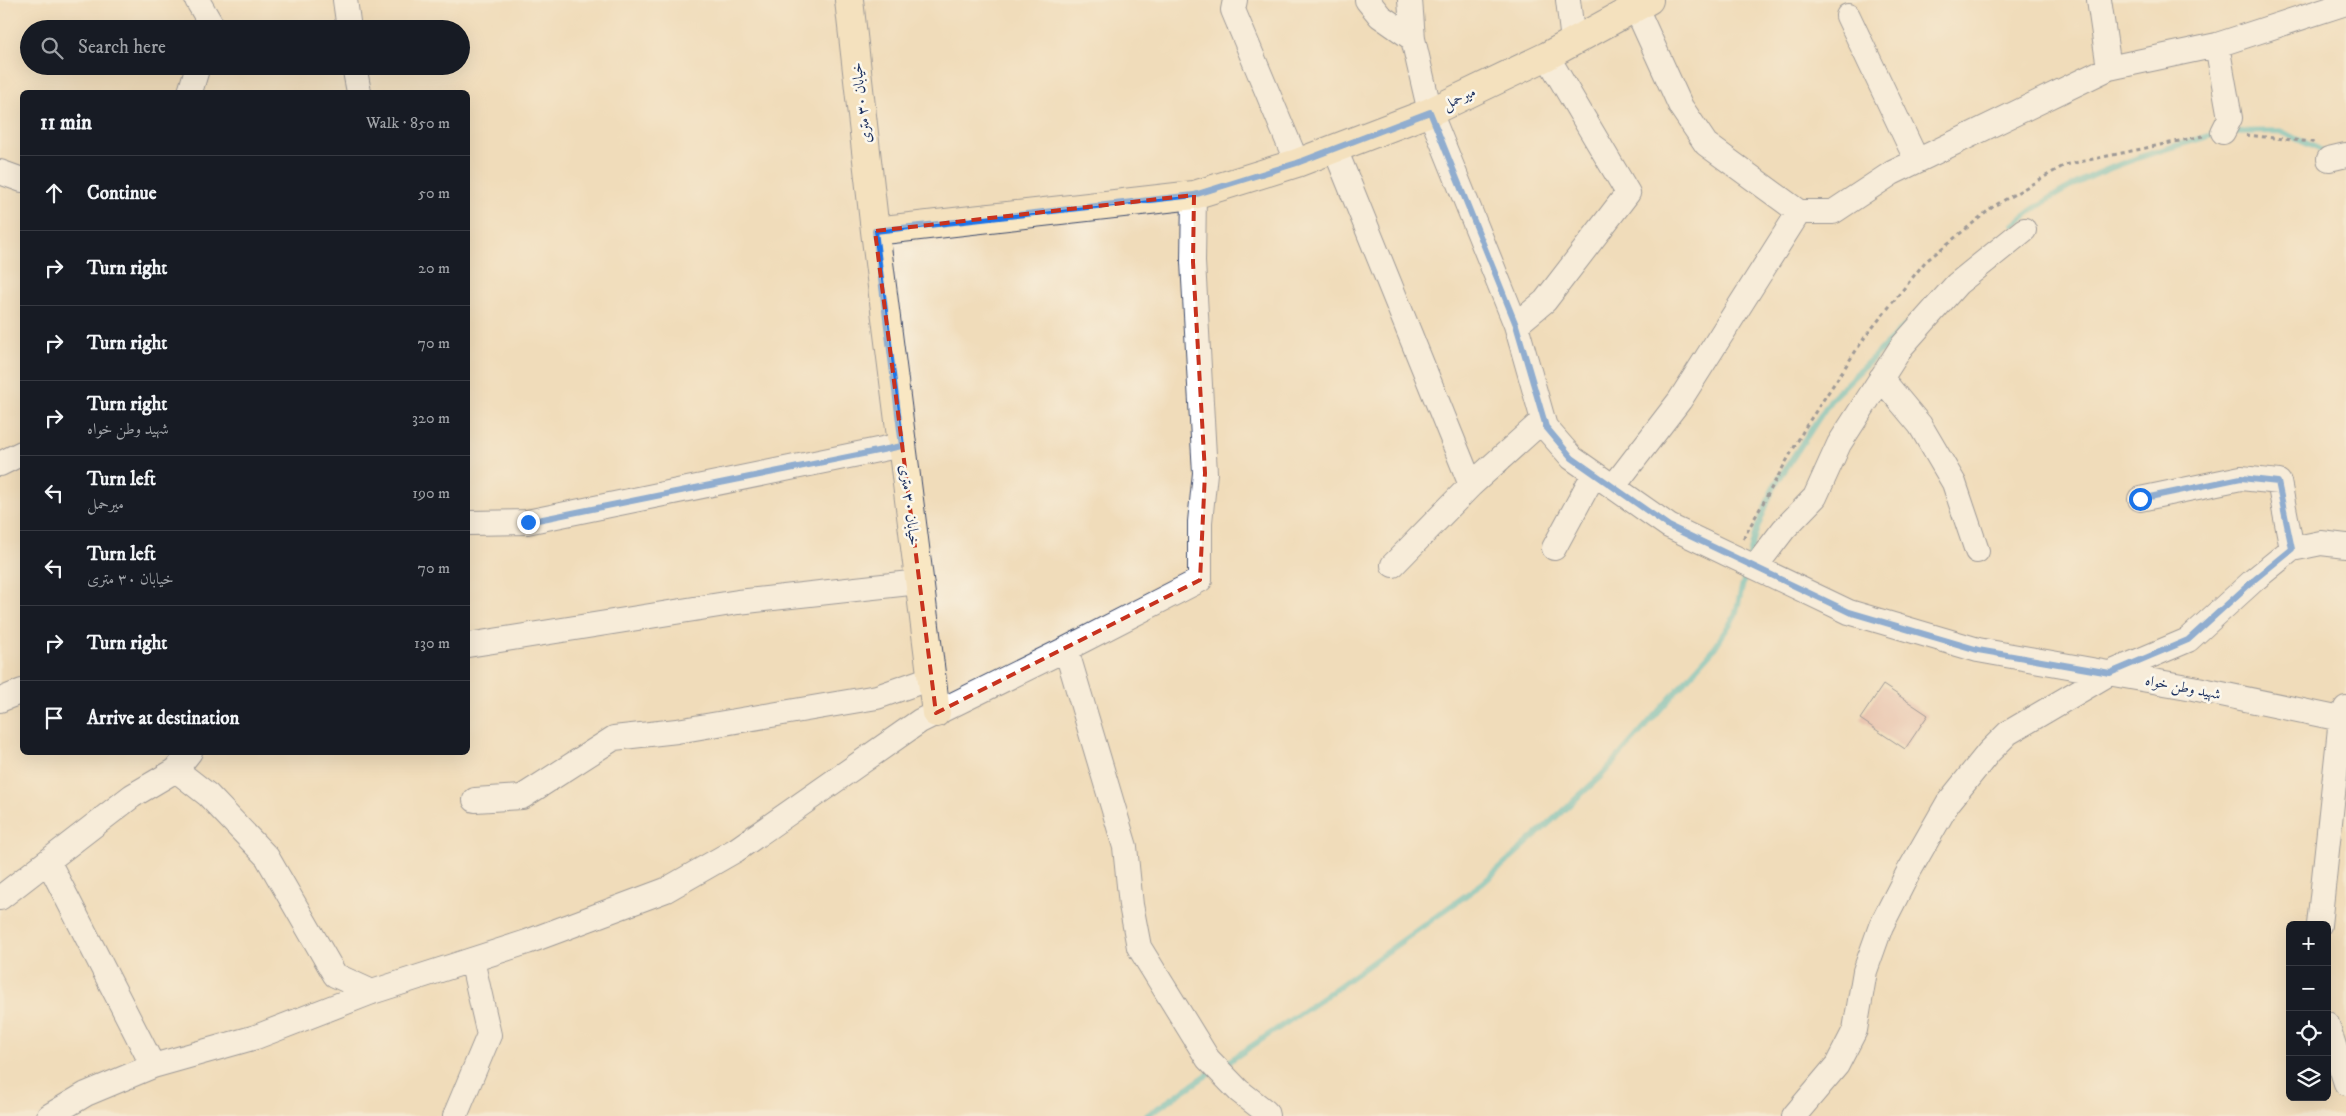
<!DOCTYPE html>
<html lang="en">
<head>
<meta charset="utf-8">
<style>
	:root { --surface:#171b24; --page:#242831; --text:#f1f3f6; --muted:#9ea1a6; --line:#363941 }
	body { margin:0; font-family:"IM FELL DW Pica",Amiri,serif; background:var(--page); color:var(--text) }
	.controls { position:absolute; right:15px; bottom:15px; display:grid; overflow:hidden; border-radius:8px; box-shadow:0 5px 20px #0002 }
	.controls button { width:45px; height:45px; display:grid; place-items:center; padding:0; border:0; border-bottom:1px solid var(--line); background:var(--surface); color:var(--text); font:25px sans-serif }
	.stop { position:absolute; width:15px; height:15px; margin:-11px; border:4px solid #1a73e8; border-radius:50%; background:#fff }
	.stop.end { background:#1a73e8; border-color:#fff; box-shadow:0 1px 5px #0008 }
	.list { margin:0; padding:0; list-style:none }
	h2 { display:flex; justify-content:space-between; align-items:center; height:65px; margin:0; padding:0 20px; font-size:21px }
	h2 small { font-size:16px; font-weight:400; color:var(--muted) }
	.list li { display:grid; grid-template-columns:32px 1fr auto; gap:15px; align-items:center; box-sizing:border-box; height:75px; padding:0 20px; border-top:1px solid var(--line) }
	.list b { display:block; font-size:19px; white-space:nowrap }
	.list p { margin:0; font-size:16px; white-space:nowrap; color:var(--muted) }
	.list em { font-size:16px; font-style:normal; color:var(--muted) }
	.icon { flex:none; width:28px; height:28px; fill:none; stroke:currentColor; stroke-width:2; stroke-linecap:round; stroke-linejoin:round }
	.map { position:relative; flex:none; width:2346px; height:1116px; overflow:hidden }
	.search { position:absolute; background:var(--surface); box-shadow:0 5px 20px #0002; left:20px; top:20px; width:450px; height:55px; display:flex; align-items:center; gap:12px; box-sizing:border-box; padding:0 18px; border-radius:28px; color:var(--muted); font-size:19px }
	.panel { position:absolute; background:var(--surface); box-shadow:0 5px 20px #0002; left:20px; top:90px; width:450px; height:665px; border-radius:8px }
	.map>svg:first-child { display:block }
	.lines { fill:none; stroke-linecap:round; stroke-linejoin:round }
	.stream { stroke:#4dbcc2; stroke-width:6 }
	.building { fill:#db9896 }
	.street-casing { stroke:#3b496c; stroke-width:26 }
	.secondary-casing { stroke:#3b496c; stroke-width:30 }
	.path { stroke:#3b496c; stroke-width:3; stroke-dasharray:4 4; stroke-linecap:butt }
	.street { stroke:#fff; stroke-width:24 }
	.secondary { stroke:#f9e7c3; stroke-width:28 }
	.route { stroke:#1a73e8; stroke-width:6 }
	.marked { fill:none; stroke:#c8321e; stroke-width:4; stroke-dasharray:10 6; stroke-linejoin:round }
	.labels { text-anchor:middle; stroke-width:5; stroke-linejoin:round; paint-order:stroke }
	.street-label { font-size:15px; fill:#1b2f5e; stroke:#fbf7ec }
</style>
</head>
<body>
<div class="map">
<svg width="2346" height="1116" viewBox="0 0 2346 1116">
	<rect width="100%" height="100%" fill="#fbf7ec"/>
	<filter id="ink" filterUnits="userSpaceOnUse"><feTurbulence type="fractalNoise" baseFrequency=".02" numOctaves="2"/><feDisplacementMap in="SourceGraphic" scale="10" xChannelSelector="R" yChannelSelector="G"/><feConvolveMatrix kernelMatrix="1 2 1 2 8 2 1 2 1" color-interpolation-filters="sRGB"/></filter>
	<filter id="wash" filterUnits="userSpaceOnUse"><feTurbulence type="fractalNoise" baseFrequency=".0096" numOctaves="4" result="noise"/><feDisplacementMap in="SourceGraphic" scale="20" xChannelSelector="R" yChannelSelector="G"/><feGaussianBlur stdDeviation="1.12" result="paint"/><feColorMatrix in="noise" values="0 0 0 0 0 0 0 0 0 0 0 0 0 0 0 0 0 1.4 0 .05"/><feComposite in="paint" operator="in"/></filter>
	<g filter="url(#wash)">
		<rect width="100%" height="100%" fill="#f0dcba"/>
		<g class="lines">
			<path class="stream" d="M2230,132L2280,131L2327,153
				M2014,225C2071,175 2148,153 2220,133
				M1222,1066L1314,1004L1483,883L1601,776L1713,650L1735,616L1755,534L1773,488L1832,398L1906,325
				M1146,1116L1213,1071"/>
		</g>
		<g id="blocks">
			<path class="building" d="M1883,685L1928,715L1905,749L1860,719Z"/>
		</g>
	</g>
	<g filter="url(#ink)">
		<use href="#blocks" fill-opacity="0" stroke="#3b496c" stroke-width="1"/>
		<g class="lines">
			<g class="street-casing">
				<path id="street" d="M197,0L211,24L209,29
					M345,0L349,29
					M1235,0L1233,10L1297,163
					M1367,0L1380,16L1413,39
					M1410,0L1413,39L1430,112L1516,325L1545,427L1572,458L1669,526L1849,612L1978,650L2193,688L2341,719
					M1568,0L1573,41
					M2099,0L2109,68
					M1848,16L1917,161
					M2217,45L2230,118L2223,132
					M354,66L359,92
					M190,92L198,66
					M1335,149L1471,485
					M2329,159L2346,155
					M0,172L22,180
					M1799,212H1833L1892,173L2109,68L2217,45L2346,3
					M1516,325L1545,301L1628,193L1547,56
					M1881,378L1920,425L1954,483L1977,551
					M0,464L22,453
					M1613,487L1680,400L1799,212L1706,144L1681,107L1636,8
					M2140,499L2241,478L2279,482L2292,549
					M468,523L527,522L902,445
					M1554,548L1594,474
					M1393,565L1471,485L1543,420
					M1755,567L1784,529L1815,497L1839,444L1902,346L1957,284L2024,230
					M468,645L738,602L919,582
					M1066,649L1125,847L1131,905L1139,947L1208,1059L1239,1091L1266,1112L1267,1116
					M0,700L22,691
					M176,770L208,795L267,857L335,975L372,992
					M475,800L522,797L614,738L677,731L877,697L931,678
					M48,861L153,1066
					M0,898L132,796L176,770L190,752
					M2319,925L2341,719L2346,708
					M2327,1024L2346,1083
					M49,1116L86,1094L153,1066L256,1037L372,992L527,942L666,890L736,850L920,721L1066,649L1200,580V522L1205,473L1193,262L1194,195
					M455,1116L489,1035L472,960
					M1794,1116L1837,1065L1855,1030L1865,971L1881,926L1909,871L1948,803L1989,752L2008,733L2110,673L2188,640L2254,580L2292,549L2321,543L2346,546"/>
			</g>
			<g class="secondary-casing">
				<path id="secondary" d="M849,0L875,231L936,713
					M875,231L1194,195L1297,163L1430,112L1547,56L1649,0"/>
			</g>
			<path class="path" d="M2246,135L2312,142L2314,144
				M1743,539L1806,426L1865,337L1925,262L1994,206L2065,165L2203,136"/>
			<use href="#street" class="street"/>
			<use href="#secondary" class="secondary"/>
		</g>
	</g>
	<g class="lines" filter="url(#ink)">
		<path class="route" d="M528,522L902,446L875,231L1194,195L1297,163L1430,112L1516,325L1546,427L1572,458L1669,526L1849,612L1978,650L2110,673L2188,640L2254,580L2292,549L2278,482L2241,478L2140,499"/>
	</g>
	<path d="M0 0H2346V1116H0ZM1194,195L1193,262L1205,473L1200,580L936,713L875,231Z" fill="#f0dcba" fill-opacity=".55" fill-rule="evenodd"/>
	<path class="marked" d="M1194,195L1193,262L1205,473L1200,580L936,713L875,231Z"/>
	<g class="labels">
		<g class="street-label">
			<text transform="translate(1459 98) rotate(-26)" y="5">میرحمل</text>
			<text transform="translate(861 103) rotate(-97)" y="5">خیابان ۳۰ متری</text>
			<text transform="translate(910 505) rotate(83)" y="5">خیابان ۳۰ متری</text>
			<text transform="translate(2183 687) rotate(11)" y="5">شهید وطن خواه</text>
		</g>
	</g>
</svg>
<div class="controls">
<button>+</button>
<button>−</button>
<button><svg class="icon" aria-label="locate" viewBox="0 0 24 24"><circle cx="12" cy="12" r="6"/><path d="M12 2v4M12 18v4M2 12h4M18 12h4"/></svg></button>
<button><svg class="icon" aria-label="layers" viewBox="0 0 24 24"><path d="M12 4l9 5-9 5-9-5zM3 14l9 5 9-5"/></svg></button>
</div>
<div class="stop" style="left:2140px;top:499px"></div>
<div class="stop end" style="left:528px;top:522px"></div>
<div class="search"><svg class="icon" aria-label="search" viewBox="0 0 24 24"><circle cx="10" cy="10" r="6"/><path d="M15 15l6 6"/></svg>Search here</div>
<section class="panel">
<h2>11 min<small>Walk · 850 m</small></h2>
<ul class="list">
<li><svg class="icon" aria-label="ahead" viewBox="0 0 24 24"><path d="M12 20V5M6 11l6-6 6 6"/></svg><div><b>Continue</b></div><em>50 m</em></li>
<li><svg class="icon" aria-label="right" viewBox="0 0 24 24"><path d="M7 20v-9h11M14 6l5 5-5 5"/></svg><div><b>Turn right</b></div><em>20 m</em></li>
<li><svg class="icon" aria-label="right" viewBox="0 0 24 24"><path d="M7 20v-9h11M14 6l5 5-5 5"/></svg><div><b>Turn right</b></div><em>70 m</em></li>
<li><svg class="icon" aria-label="right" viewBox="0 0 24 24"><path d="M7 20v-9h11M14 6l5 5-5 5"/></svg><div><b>Turn right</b><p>شهید وطن خواه</p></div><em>320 m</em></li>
<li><svg class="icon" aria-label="left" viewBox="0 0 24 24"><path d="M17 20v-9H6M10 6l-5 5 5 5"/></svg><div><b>Turn left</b><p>میرحمل</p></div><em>190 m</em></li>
<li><svg class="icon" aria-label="left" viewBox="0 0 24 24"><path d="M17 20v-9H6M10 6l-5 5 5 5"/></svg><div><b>Turn left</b><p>خیابان ۳۰ متری</p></div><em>70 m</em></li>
<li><svg class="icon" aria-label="right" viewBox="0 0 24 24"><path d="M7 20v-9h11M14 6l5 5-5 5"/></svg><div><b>Turn right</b></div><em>130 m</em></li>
<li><svg class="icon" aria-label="arrive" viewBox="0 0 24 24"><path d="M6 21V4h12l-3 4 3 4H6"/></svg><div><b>Arrive at destination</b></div></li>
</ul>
</section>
</div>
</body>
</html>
